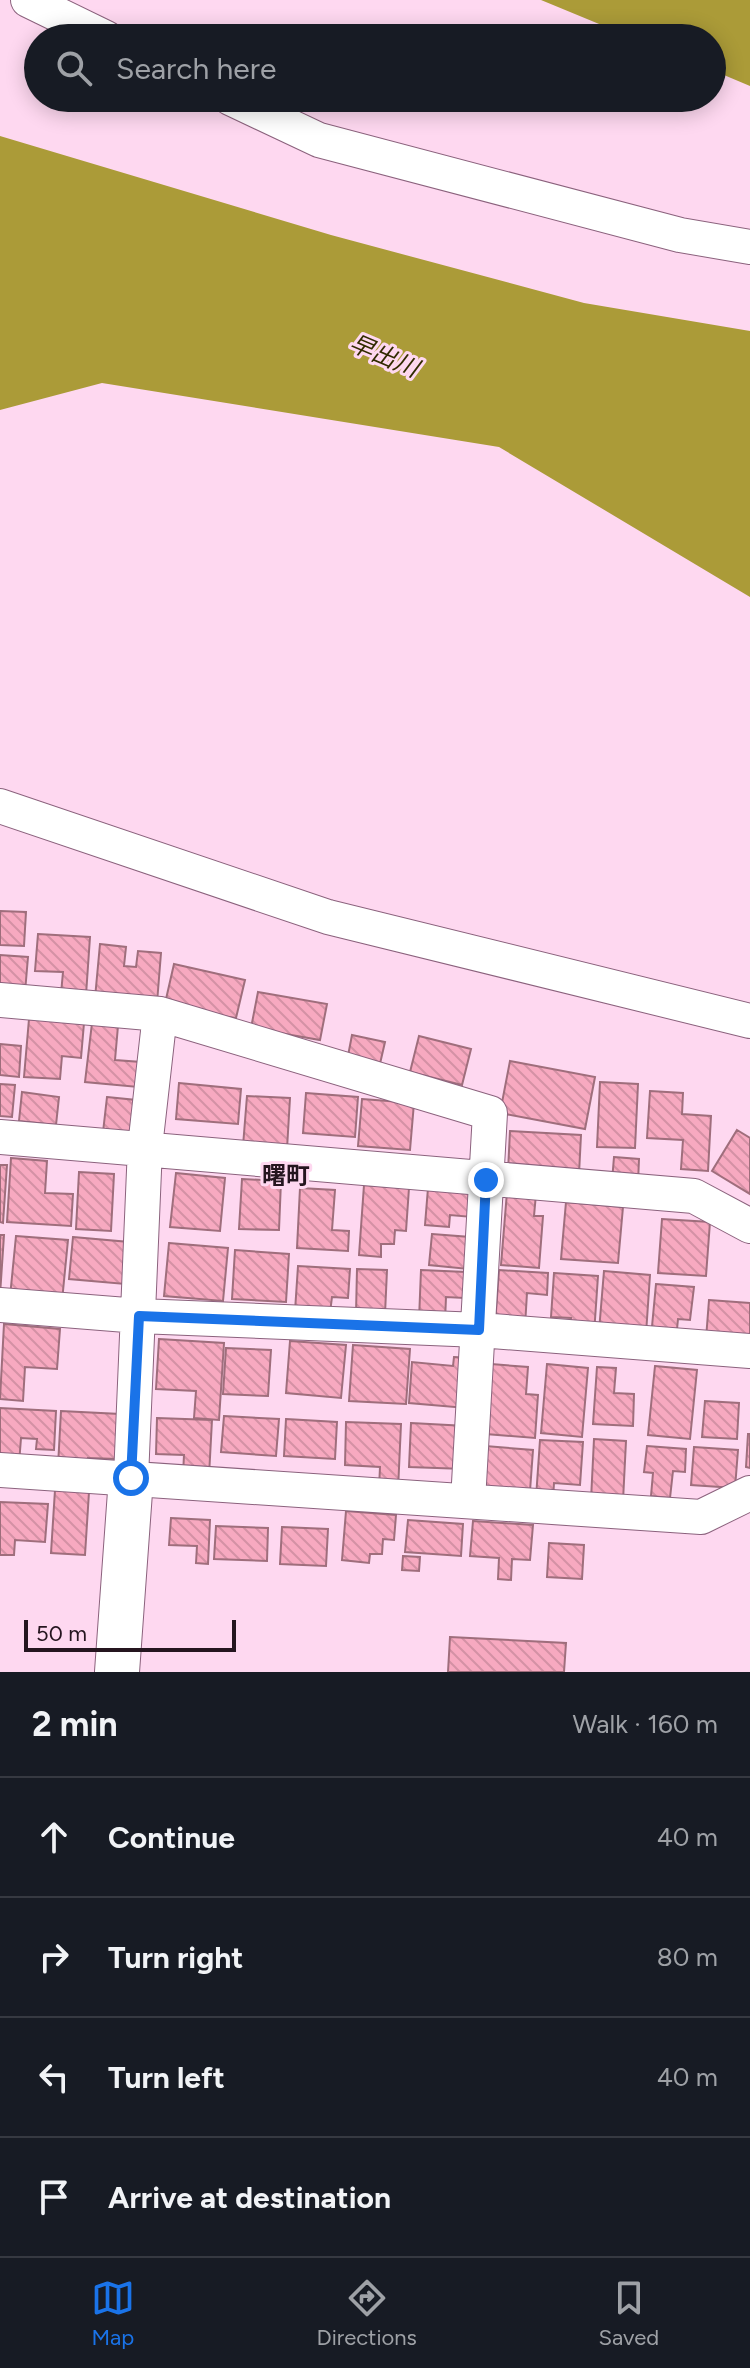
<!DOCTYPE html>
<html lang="en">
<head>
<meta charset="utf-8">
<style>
	:root { --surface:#171b24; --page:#20242c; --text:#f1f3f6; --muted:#9ea1a6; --line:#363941; --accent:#1a73e8 }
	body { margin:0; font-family:Figtree,"Noto Sans JP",sans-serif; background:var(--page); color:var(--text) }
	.scale { position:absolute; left:24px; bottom:20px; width:212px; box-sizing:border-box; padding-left:8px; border:4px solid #25151f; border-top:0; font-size:22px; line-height:28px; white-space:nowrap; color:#25151f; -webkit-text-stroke:6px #fed8f0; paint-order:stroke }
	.stop { position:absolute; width:24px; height:24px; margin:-18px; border:6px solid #1a73e8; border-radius:50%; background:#fff }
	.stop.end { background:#1a73e8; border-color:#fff; box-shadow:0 2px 8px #0008 }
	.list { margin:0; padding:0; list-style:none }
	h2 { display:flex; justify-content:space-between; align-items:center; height:104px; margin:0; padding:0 32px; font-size:34px }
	h2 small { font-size:26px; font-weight:400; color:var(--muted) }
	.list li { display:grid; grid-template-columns:52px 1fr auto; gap:24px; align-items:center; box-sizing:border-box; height:120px; padding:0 32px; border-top:2px solid var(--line) }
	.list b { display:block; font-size:30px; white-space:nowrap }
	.list em { font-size:26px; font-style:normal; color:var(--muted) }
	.icon { flex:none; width:44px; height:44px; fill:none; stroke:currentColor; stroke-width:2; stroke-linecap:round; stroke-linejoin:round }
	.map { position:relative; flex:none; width:750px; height:1672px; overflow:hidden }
	.search { position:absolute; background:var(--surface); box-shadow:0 4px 20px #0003; left:24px; right:24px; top:24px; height:88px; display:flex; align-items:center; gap:20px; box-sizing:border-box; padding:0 28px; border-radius:44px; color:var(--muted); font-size:30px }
	.sheet { height:584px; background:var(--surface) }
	nav { display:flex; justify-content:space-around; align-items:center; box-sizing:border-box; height:112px; border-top:2px solid var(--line); background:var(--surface); font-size:22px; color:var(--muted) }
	nav a { display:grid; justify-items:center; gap:4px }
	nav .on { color:var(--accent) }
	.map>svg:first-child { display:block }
	.water { fill:#ab9b38 }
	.building { fill:url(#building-back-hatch); stroke:#9f6e7c; stroke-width:2 }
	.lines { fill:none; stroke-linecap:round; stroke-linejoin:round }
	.street-casing { stroke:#8b627d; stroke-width:36 }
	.secondary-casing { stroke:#8b627d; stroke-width:46 }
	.street { stroke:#fff; stroke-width:34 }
	.secondary { stroke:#fff; stroke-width:44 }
	.route { stroke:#1a73e8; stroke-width:10 }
	.labels { text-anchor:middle; stroke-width:6; stroke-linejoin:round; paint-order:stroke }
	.water-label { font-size:24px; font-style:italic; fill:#312b00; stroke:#fed8f0 }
	.neighbourhood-label { font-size:24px; font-weight:bold; fill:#25151f; stroke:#fed8f0 }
</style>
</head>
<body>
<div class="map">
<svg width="750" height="1672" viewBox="0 0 750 1672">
	<defs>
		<pattern id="building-back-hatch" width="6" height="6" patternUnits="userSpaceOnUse" patternTransform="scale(2)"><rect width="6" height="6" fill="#f7a9c0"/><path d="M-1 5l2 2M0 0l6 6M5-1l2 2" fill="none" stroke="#d491a5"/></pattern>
	</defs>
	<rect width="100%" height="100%" fill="#fed8f0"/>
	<path class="water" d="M541,0H750V86L712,70V38H633Z
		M0,136L331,235L584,303L750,331V597L499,447L102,383L0,410Z"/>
	<path class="building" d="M0,911L26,912L24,946L0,945Z
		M38,934L90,937L86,995L61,994L63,972L35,971Z
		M100,944L126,947L124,966L136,967L138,951L161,953L157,1003L95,998Z
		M0,955L28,957L25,992L0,990Z
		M174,964L245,980L236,1018L164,1008Z
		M258,992L327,1004L320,1040L251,1028Z
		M29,1019L84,1023L81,1058L62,1056L60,1079L24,1077Z
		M92,1023L118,1026L115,1060L141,1062L138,1087L85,1082Z
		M352,1035L385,1042L379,1068L347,1061Z
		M419,1036L471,1049L462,1085L410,1072Z
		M0,1044L21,1046L19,1077L0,1075Z
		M510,1061L595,1077L585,1129L500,1113Z
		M600,1082L638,1084L635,1148L597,1147Z
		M179,1083L241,1089L238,1124L176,1119Z
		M0,1084L15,1085L12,1117L0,1116Z
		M650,1091L683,1093L682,1114L711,1116L708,1171L681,1169L683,1140L647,1138Z
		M22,1092L59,1097L56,1125L19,1121Z
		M306,1093L358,1097L355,1137L303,1133Z
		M247,1096L290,1098L287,1149L243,1146Z
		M107,1097L136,1100L132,1144L102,1141Z
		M362,1099L414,1103L410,1150L358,1146Z
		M737,1130L750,1138V1194L712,1171Z
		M510,1131L581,1135L579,1174L508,1171Z
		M614,1157L639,1159L638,1183L612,1181Z
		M11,1158L47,1161L45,1193L73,1194L71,1226L7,1222Z
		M0,1165H7L3,1223L0,1222Z
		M79,1172L114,1174L111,1231L76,1229Z
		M176,1173L225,1178L220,1231L170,1227Z
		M242,1179L281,1181L279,1230L239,1229Z
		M364,1185L409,1188L406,1231L395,1230L394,1244H381V1257L359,1255Z
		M300,1188L335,1190L332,1230L349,1231L348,1251L297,1248Z
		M428,1188L475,1191L472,1217L450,1215L449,1227L425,1225Z
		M507,1192L536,1194L534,1216H543L539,1268L501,1265Z
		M566,1202L623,1207L618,1263L561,1259Z
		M662,1219L710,1222L706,1276L658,1273Z
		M432,1234L470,1237L468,1269L429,1265Z
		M0,1235H4L0,1295Z
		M16,1236L68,1240L62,1301L10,1297Z
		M73,1237L129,1242L125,1284L69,1279Z
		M169,1243L228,1248L223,1301L164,1296Z
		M235,1250L289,1254L286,1302L232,1299Z
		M298,1266L350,1269L348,1298L332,1297L330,1313L295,1311Z
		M357,1269L387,1270L385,1314L356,1313Z
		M421,1270L466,1272L464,1298L446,1297L445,1322L419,1320Z
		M499,1270L548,1273L547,1295L527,1293L525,1326L495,1325Z
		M604,1271L650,1275L646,1334L599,1331Z
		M554,1273L598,1276L594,1334L570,1333L571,1318L551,1317Z
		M656,1284L694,1287L690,1320L678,1319L676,1340L651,1337Z
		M709,1300L750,1303V1343L706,1339Z
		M4,1324L60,1329L57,1369L25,1367L23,1401L0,1399Z
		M159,1339L224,1343L219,1420L194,1418L196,1391L156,1389Z
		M290,1341L346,1345L341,1398L286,1393Z
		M353,1345L410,1349L406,1404L349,1401Z
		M226,1348L271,1350L268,1396L223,1394Z
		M454,1357L470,1358L466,1408L409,1403L412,1362L453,1366Z
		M491,1364L528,1367L526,1394L538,1395L535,1438L486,1434Z
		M547,1364L588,1368L582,1437L541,1433Z
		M655,1366L697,1370L690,1439L648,1435Z
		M597,1367L616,1368L614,1393L634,1394L633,1426L593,1424Z
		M705,1401L739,1403L737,1439L702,1437Z
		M0,1408L56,1411L54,1450L36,1449L37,1439L21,1438L19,1464L0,1463Z
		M61,1411L120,1414L118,1459L88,1458L87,1468L58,1466Z
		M224,1416L279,1419L276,1456L221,1452Z
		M157,1418L212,1420L209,1476L183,1475L184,1455L156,1454Z
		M286,1419L337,1422L335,1459L284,1456Z
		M346,1422L401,1424L398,1490L379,1489L380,1467L345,1465Z
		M411,1423L466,1426L464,1469L409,1467Z
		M748,1434H750V1468L746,1467Z
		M594,1439L626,1441L623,1501L591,1500Z
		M540,1440L583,1442L580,1485L554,1483L553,1499L536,1498Z
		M485,1446L533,1450L530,1491L481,1487Z
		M647,1446L686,1449L685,1472L673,1471L670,1498L651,1496L653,1473L644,1472Z
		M694,1447L738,1450L735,1488L691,1485Z
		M55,1490L89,1492L85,1555L51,1553Z
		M0,1502L48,1504L45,1542L15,1540L14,1555H0Z
		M346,1511L396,1515L394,1540L383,1539L382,1554H370L369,1563L342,1560Z
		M171,1518L210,1520L208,1564L196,1563L197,1546L169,1545Z
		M408,1520L463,1524L461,1556L405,1552Z
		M473,1521L533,1525L530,1560L512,1559L511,1580L498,1579L499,1558L470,1556Z
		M216,1526L268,1528L267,1561L214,1559Z
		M282,1527L328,1529L326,1566L280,1564Z
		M549,1543L584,1545L582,1579L547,1577Z
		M403,1556L420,1557L419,1571L402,1570Z
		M450,1637L566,1643L564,1672H448Z"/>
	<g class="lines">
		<g class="street-casing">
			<path id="street" d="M28,0L106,38
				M230,98L319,140L680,235L750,247
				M0,806L328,917L750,1021
				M0,1000L160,1014L490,1113L468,1501
				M0,1137L694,1196L750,1226
				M0,1305L139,1316L479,1330L750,1351
				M0,1470L701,1517L750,1493
				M131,1478L145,1147L160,1014"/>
		</g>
		<g class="secondary-casing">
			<path id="secondary" d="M117,1672L131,1478"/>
		</g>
		<use href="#street" class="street"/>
		<use href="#secondary" class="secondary"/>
	</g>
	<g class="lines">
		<path class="route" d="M131,1478L139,1316L479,1330L486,1180"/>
	</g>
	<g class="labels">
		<g class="water-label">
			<text transform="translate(384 356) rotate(23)" y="8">早出川</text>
		</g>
		<g class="neighbourhood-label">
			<text x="286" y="1184">曙町</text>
		</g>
	</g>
</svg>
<div class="scale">50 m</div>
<div class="stop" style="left:131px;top:1478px"></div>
<div class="stop end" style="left:486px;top:1180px"></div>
<div class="search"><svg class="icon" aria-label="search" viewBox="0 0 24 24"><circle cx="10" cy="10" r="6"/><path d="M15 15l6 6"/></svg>Search here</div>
</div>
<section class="sheet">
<h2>2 min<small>Walk · 160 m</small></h2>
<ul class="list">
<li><svg class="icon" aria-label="ahead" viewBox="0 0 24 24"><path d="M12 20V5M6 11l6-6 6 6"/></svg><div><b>Continue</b></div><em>40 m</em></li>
<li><svg class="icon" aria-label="right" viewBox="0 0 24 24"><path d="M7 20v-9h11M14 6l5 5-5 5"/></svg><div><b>Turn right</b></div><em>80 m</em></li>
<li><svg class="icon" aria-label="left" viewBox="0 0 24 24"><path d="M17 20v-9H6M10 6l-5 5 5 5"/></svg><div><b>Turn left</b></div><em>40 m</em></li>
<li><svg class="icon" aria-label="arrive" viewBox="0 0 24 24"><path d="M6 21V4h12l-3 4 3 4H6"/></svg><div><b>Arrive at destination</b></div></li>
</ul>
</section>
<nav>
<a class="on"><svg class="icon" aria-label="map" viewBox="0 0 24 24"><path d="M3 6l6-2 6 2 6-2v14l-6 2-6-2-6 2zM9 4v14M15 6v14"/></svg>Map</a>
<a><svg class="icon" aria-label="directions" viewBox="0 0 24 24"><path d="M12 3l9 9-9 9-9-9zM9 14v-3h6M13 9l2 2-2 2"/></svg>Directions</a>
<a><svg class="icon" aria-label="saved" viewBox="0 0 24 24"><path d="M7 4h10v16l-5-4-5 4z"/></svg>Saved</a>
</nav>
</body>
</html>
